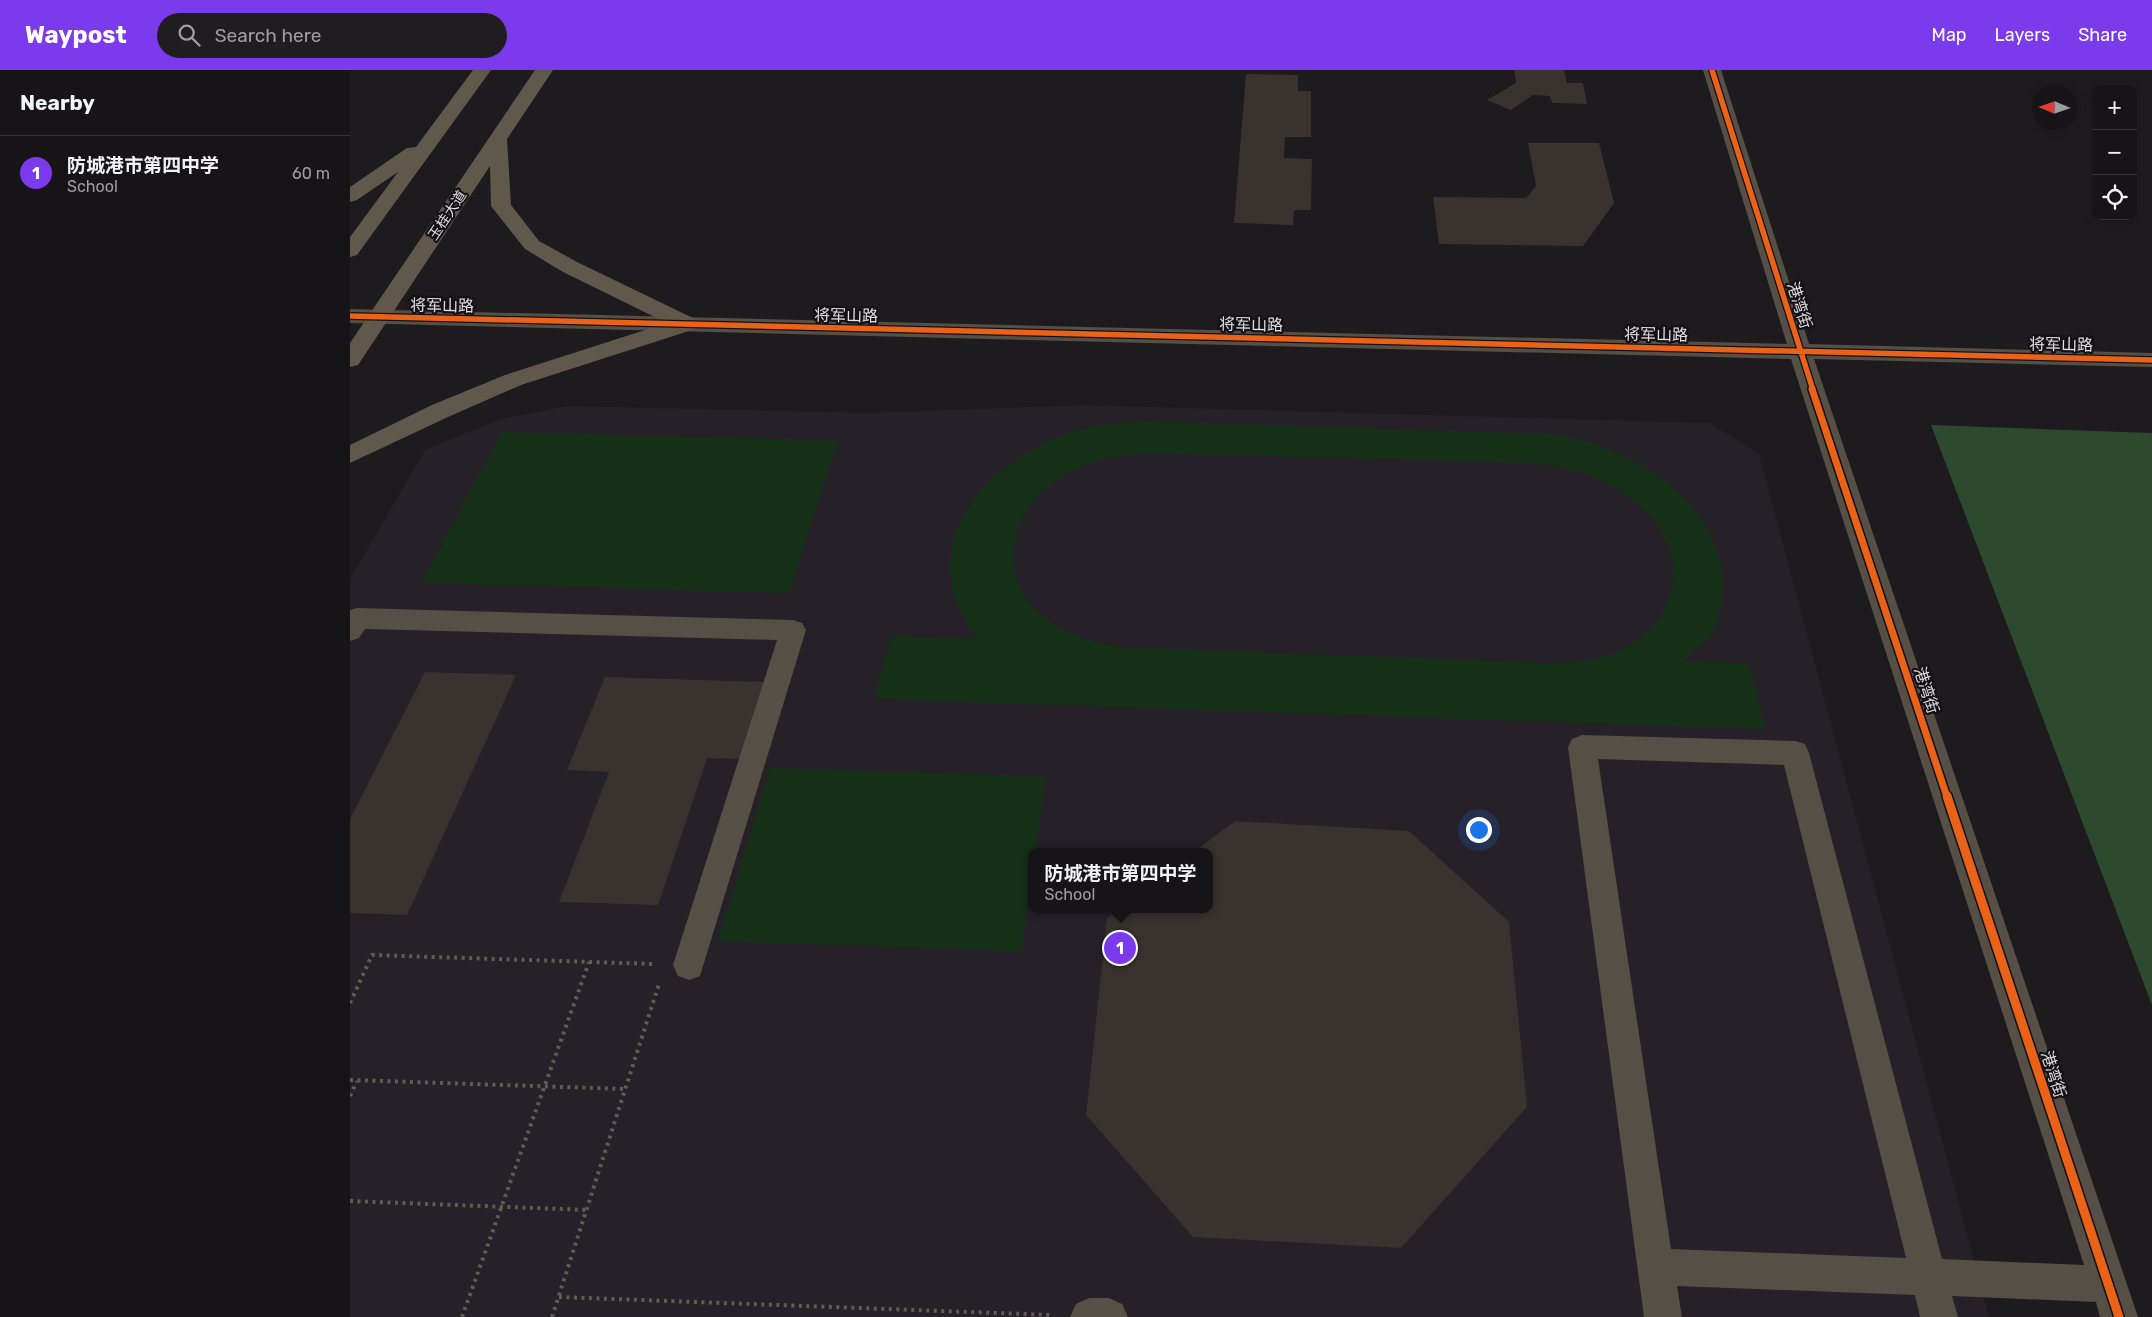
<!DOCTYPE html>
<html lang="en">
<head>
<meta charset="utf-8">
<style>
	:root { --surface:#161416; --page:#1f1d1f; --text:#f1f3f6; --muted:#9e9ea1; --line:#353335; --accent:#7c3aed }
	body { margin:0; font-family:Rubik,"Noto Sans SC",sans-serif; background:var(--page); color:var(--text) }
	.controls { position:absolute; right:15px; top:15px; display:grid; overflow:hidden; border-radius:10px; box-shadow:0 2px 8px #0003 }
	.controls button { width:45px; height:45px; display:grid; place-items:center; padding:0; border:0; border-bottom:1px solid var(--line); background:var(--surface); color:var(--text); font:25px sans-serif }
	.compass { position:absolute; left:1682px; top:15px; width:45px; height:45px; border-radius:50%; background:var(--surface); box-shadow:0 2px 8px #0003; rotate:272deg }
	.you { position:absolute; left:1128px; top:759px; width:18px; height:18px; margin:-12px; border:4px solid #fff; border-radius:50%; background:#1a73e8; box-shadow:0 0 0 8px #1a73e833 }
	.badge { display:grid; place-items:center; width:32px; height:32px; border-radius:50%; background:var(--accent); color:#fff; font-size:16px; font-weight:700 }
	.pin { position:absolute; translate:-50% -50%; border:2px solid #fff; box-shadow:0 1px 5px #0006 }
	.popup { position:absolute; left:678px; top:778px; width:185px; height:65px; box-sizing:border-box; display:grid; place-content:center; border-radius:10px; background:var(--surface); filter:drop-shadow(0 1px 4px #0005); font-size:16px; white-space:nowrap; color:var(--muted) }
	.popup b { font-size:19px; color:var(--text) }
	.popup::after { content:''; position:absolute; left:50%; top:100%; margin-left:-10px; border:10px solid transparent; border-top-color:var(--surface) }
	.list { margin:0; padding:0; list-style:none }
	h2 { display:flex; justify-content:space-between; align-items:center; height:65px; margin:0; padding:0 20px; font-size:21px }
	h2 small { font-size:16px; font-weight:400; color:var(--muted) }
	.list li { display:grid; grid-template-columns:32px 1fr auto; gap:15px; align-items:center; box-sizing:border-box; height:75px; padding:0 20px; border-top:1px solid var(--line) }
	.list b { display:block; font-size:19px; white-space:nowrap }
	.list p { margin:0; font-size:16px; white-space:nowrap; color:var(--muted) }
	.list em { font-size:16px; font-style:normal; color:var(--muted) }
	.icon { flex:none; width:28px; height:28px; fill:none; stroke:currentColor; stroke-width:2; stroke-linecap:round; stroke-linejoin:round }
	.map { position:relative; flex:none; width:1802px; height:1247px; overflow:hidden }
	header { display:flex; align-items:center; gap:30px; box-sizing:border-box; height:70px; padding:0 25px; background:var(--accent); color:#fff }
	header strong { font-size:24px }
	nav { display:flex; gap:28px; margin-inline-start:auto; font-size:18px }
	.search { width:350px; height:45px; background:var(--page); display:flex; align-items:center; gap:12px; box-sizing:border-box; padding:0 18px; border-radius:28px; color:var(--muted); font-size:19px }
	main { display:flex }
	aside { flex:1; background:var(--surface) }
	.map>svg:first-child { display:block }
	.built { fill:#262029; fill-rule:evenodd }
	.green { fill:#153017; fill-rule:evenodd }
	.forest { fill:#2d4a2e }
	.building { fill:#39322e }
	.lines { fill:none; stroke-linecap:round; stroke-linejoin:round }
	.path { stroke:#5f5b55; stroke-width:4; stroke-dasharray:3 4.5; stroke-linecap:butt }
	.minor { fill:#554f45; fill-rule:evenodd }
	.major { fill:#61584c; fill-rule:evenodd }
	.cycleway-far2-casing { stroke:#141116; stroke-width:8 }
	.cycleway-far1-casing { stroke:#141116; stroke-width:10 }
	.cycleway-casing { stroke:#141116; stroke-width:12 }
	.cycleway-far2 { stroke:#ea6118; stroke-width:5.5 }
	.cycleway-far1 { stroke:#ea6118; stroke-width:7 }
	.cycleway { stroke:#ea6118; stroke-width:9 }
	.labels { text-anchor:middle; stroke-width:4.5; stroke-linejoin:round; paint-order:stroke }
	.far-street-label { font-size:14px; fill:#e1dfe2; stroke:#141116 }
	.street-label { font-size:16px; fill:#e1dfe2; stroke:#141116 }
</style>
</head>
<body>
<header>
<strong>Waypost</strong>
<div class="search"><svg class="icon" aria-label="search" viewBox="0 0 24 24"><circle cx="10" cy="10" r="6"/><path d="M15 15l6 6"/></svg>Search here</div>
<nav><a>Map</a><a>Layers</a><a>Share</a></nav>
</header>
<main>
<aside>
<h2>Nearby<small></small></h2>
<ul class="list">
<li><span class="badge">1</span><div><b>防城港市第四中学</b><p>School</p></div><em>60 m</em></li>
</ul>
</aside>
<div class="map">
<svg width="1802" height="1247" viewBox="0 0 1802 1247">
	<rect width="100%" height="100%" fill="#1d1b1e"/>
	<path class="built" d="M731,335L1360,353L1409,384L1639,1247H0V509L75,380L150,349L218,336L520,343ZM681,782H859V839H681Z"/>
	<path class="green" d="M797,351L1201,364C1220,367 1239,371 1256,378C1314,400 1371,447 1373,514C1373,531 1369,554 1358,568C1351,577 1340,583 1333,591L1399,593L1415,659L524,629L542,566L626,568C618,554 608,541 604,524C583,447 652,387 718,363C743,355 770,352 797,351ZM795,383L1189,393C1228,399 1263,411 1292,438C1354,495 1318,577 1240,590C1227,592 1214,592 1202,593L770,577C738,571 708,562 685,539C654,508 658,460 686,429C701,411 725,398 746,391C762,386 779,385 795,383Z
		M152,362L488,370L439,523L71,513Z
		M420,698L696,706L685,782H681V809L671,881L368,871Z"/>
	<path class="forest" d="M1581,355L1802,363V935Z"/>
	<path class="building" d="M1164,0H1214L1217,13H1233L1237,34L1202,33L1200,26L1183,25L1161,40L1137,30L1166,13Z
		M896,4L948,5V21H961V67H935L934,88L962,89L961,140H944L943,155L884,153Z
		M1178,73H1249L1264,133L1233,176L1089,174L1083,127L1176,128L1186,116Z
		M75,602L166,605L57,845L0,843V749Z
		M255,607L415,612L390,689L357,688L308,835L209,832L259,702L217,700Z
		M885,751L1059,761L1159,852L1177,1037L1051,1178L843,1167L736,1045L757,848L769,839H859V782H844Z"/>
	<g class="lines">
		<path class="path" d="M0,933L22,885L304,894
			M0,1010L276,1019
			M0,1026L7,1011
			M0,1131L237,1140
			M209,1227L701,1245
			M112,1247L239,892
			M202,1247L309,914"/>
		<path class="minor" d="M1353,0H1371L1459,274L1802,283V297L1464,289L1788,1247H1750L1746,1232L1602,1226L1608,1247H1570L1565,1225L1327,1216L1332,1247H1294L1218,677L1222,669L1232,665L1445,671L1455,674L1459,683L1592,1189L1734,1195L1441,289L0,253V239L1437,274ZM1248,689L1434,695L1556,1188L1321,1179Z
			M7,538L443,550L452,553L456,560L350,906L339,910L328,906L323,895L427,570L15,559L9,568L0,571V540Z
			M739,1228H759L772,1234L778,1247H720L726,1234Z"/>
		<path class="major" d="M123,0H141L7,185L0,187V167L48,102L7,130L0,132V117L57,78L66,77Z
			M185,0H203L157,69L161,135L189,171L227,192L345,249L348,254L345,259L171,315L98,347L0,393V375L82,335L155,305L317,253L213,202L175,179L141,136L140,96L8,295L0,297V273Z"/>
		<g class="cycleway-far2-casing">
			<path id="cycleway-far2" d="M1362,0L1463,320
				M0,246L1802,290"/>
		</g>
		<g class="cycleway-far1-casing">
			<path id="cycleway-far1" d="M1462,319L1597,727"/>
		</g>
		<g class="cycleway-casing">
			<path id="cycleway" d="M1597,726L1769,1247"/>
		</g>
		<use href="#cycleway-far2" class="cycleway-far2"/>
		<use href="#cycleway-far1" class="cycleway-far1"/>
		<use href="#cycleway" class="cycleway"/>
	</g>
	<g class="labels">
		<g class="far-street-label">
			<text transform="translate(97 145) rotate(-56)" y="5">玉桂大道</text>
		</g>
		<g class="street-label">
			<text transform="translate(92 235) rotate(1)" y="6">将军山路</text>
			<text transform="translate(1450 235) rotate(72)" y="6">港湾街</text>
			<text transform="translate(496 245) rotate(1)" y="6">将军山路</text>
			<text transform="translate(901 254) rotate(1)" y="6">将军山路</text>
			<text transform="translate(1306 264) rotate(1)" y="6">将军山路</text>
			<text transform="translate(1711 274) rotate(1)" y="6">将军山路</text>
			<text transform="translate(1577 620) rotate(72)" y="6">港湾街</text>
			<text transform="translate(1704 1004) rotate(72)" y="6">港湾街</text>
		</g>
	</g>
</svg>
<div class="controls">
<button>+</button>
<button>−</button>
<button><svg class="icon" aria-label="locate" viewBox="0 0 24 24"><circle cx="12" cy="12" r="6"/><path d="M12 2v4M12 18v4M2 12h4M18 12h4"/></svg></button>
</div>
<svg class="compass" viewBox="-18 -18 36 36"><path d="M0-13l5 13h-10z" fill="#e53935"/><path d="M0 13l5-13h-10z" fill="#9e9ea1"/></svg>
<div class="you"></div>
<div class="pin badge" style="left:770px;top:878px">1</div>
<div class="popup"><b>防城港市第四中学</b>School</div>
</div>
</main>
</body>
</html>
